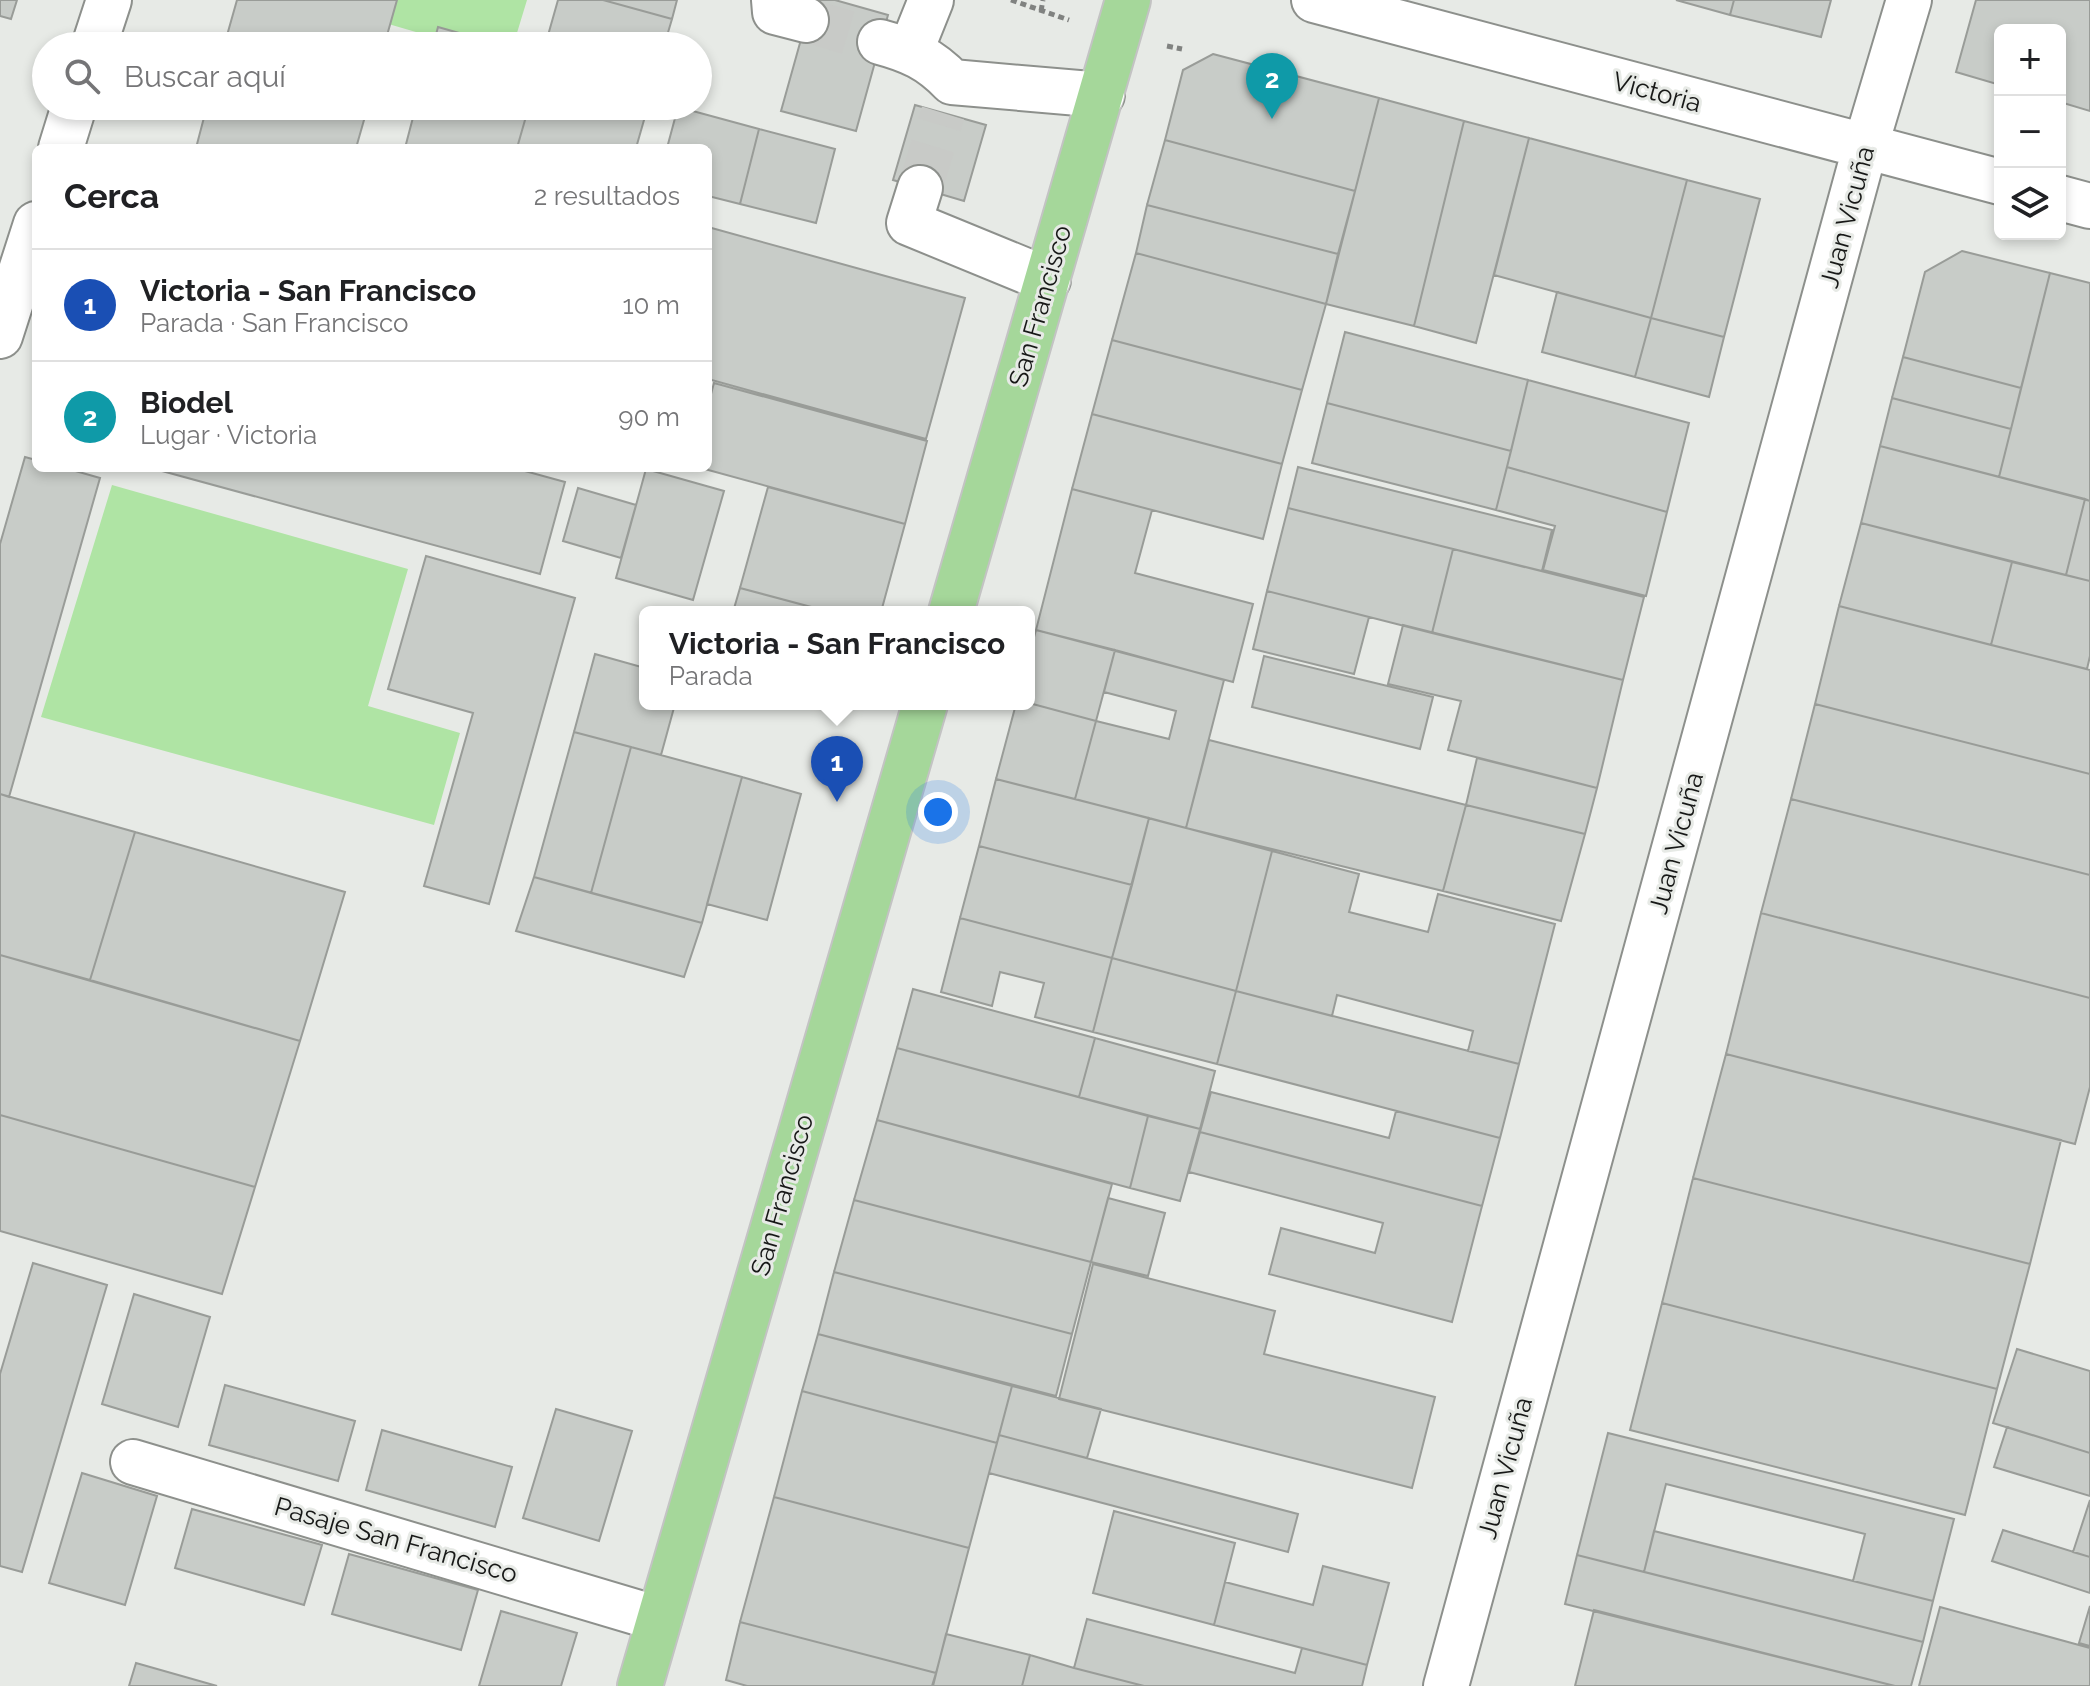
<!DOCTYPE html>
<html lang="es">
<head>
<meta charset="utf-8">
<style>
	:root { --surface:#fff; --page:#f6f6f6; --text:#202124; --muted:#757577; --line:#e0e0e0; --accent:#ea580c }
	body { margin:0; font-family:Raleway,sans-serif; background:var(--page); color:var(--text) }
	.controls { position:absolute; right:24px; top:24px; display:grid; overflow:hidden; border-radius:12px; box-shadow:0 4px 12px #0003 }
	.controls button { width:72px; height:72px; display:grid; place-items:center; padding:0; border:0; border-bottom:2px solid var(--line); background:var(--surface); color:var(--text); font:40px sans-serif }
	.you { position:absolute; left:938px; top:812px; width:28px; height:28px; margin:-20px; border:6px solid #fff; border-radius:50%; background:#1a73e8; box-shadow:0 0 0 12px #1a73e833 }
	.badge { display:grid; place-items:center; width:52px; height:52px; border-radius:50%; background:var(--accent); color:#fff; font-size:26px; font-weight:700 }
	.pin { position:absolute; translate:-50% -66px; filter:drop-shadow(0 2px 4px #0008) }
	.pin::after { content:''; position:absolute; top:42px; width:28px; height:24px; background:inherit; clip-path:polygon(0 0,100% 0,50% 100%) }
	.popup { position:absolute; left:639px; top:606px; width:396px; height:104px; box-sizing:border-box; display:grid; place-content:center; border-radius:12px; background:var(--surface); filter:drop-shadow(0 2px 6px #0005); font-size:26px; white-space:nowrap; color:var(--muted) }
	.popup b { font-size:30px; color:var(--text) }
	.popup::after { content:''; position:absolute; left:50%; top:100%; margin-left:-16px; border:16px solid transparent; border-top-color:var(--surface) }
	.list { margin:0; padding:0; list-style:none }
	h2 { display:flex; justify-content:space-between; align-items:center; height:104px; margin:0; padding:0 32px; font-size:34px }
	h2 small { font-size:26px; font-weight:400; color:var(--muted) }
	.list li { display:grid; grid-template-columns:52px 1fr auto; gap:24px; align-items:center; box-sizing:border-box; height:112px; padding:0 32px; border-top:2px solid var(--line) }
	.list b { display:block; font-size:30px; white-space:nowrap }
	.list p { margin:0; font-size:26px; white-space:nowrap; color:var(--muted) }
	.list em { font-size:26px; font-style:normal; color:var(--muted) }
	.icon { flex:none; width:44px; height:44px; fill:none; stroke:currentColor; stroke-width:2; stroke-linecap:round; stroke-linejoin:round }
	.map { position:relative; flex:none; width:2090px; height:1686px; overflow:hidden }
	.search { position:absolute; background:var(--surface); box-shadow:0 4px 12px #0003; left:32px; top:32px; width:680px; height:88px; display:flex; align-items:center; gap:20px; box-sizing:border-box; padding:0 28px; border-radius:44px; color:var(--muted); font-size:30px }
	.panel { position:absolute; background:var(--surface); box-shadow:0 4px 12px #0003; left:32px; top:144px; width:680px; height:328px; border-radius:12px }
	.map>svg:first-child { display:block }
	.green { fill:#afe4a4 }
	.building { fill:#c8ccc8; stroke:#999c98; stroke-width:2 }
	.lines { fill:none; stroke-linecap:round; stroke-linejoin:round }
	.minor-tunnel { stroke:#c8cac7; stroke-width:44; stroke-dasharray:44 22; stroke-linecap:butt }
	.minor-casing { stroke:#8d908c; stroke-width:48 }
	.major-casing { stroke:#c3c3c3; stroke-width:48 }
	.path { stroke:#808280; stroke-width:5; stroke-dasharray:6 4; stroke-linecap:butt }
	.minor { stroke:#fff; stroke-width:44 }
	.major { stroke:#a5d79a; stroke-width:44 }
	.labels { text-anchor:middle; stroke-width:6; stroke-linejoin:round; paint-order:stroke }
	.street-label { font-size:26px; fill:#171817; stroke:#e7eae6 }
</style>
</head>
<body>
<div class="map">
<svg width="2090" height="1686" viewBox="0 0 2090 1686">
	<rect width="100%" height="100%" fill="#e7eae6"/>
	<path class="green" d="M306,0H527L513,46H464Z
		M112,485L408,569L368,706L460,733L434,825L41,717Z"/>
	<path class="building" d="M0,0H17L11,19L0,16Z
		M237,0H397L384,46H224Z
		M558,0H603L672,19L664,46H545Z
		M603,0H677L672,19Z
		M812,0H835L888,15L856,131L781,111Z
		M1676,0H1734L1730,15Z
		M1734,0H1831L1821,37L1730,15Z
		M1976,0H2090V111L2060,102V30H2000V85L1956,72Z
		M438,27L505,46H433Z
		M1213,54L1379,98L1355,191L1165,140L1183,70Z
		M1379,98L1464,121L1414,326L1326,304Z
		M915,105L986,125L964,201L893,180Z
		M207,106H368L356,148H196Z
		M416,106H529L517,148H405Z
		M529,106H648L636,148H517Z
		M678,107L759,129L740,204L708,196V148H667Z
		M1464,121L1529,138L1476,343L1414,326Z
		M759,129L835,149L816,223L740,204Z
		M1529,138L1687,180L1651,318L1494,275Z
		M1165,140L1355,191L1338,254L1147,205Z
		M1687,180L1760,199L1724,337L1651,318Z
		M1147,205L1338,254L1326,304L1136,253Z
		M708,227L965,298L926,439L708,379Z
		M1962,251L2050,273L2021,388L1903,357L1925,272Z
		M1136,253L1326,304L1302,390L1112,340Z
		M2050,273L2090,283V501L1999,477Z
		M1557,292L1651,318L1635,377L1542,352Z
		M1651,318L1724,337L1709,397L1635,377Z
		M1345,332L1528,380L1511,451L1327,403Z
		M1112,340L1302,390L1282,464L1092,414Z
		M1903,357L2021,388L2011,429L1892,398Z
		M1528,380L1689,423L1667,512L1507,467Z
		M714,383L927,441L905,524L701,468H708V405Z
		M1892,398L2011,429L1999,477L1880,446Z
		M1327,403L1511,451L1496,510L1312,463Z
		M1092,414L1282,464L1263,539L1072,489Z
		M1880,446L2085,499L2066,575L1861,523Z
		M25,457L36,460V468H65L100,478L9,797L0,794V544Z
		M1298,467L1552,530L1542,571L1288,508Z
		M1507,467L1667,512L1646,596L1543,570L1555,526L1496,510Z
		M151,468H514L565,482L540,574Z
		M646,469L724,491L693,600L616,578Z
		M768,487L905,524L881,612H830L740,588Z
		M578,488L636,505L621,558L563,541Z
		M1072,489L1152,510L1135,573L1253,604L1233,682L1036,630Z
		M2085,499L2090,501V581L2066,575Z
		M1288,508L1453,549L1432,633L1267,591Z
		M1861,523L2012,562L1991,645L1839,606Z
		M1453,549L1644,597L1623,680L1432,633Z
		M426,556L575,598L489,904L424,886L473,713L388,689Z
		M2012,562L2090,581V656L2087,669L1991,645Z
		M740,588L830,612H733Z
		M1267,591L1369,617L1354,674L1253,649Z
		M1839,606L2090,670V774L1815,704Z
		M1403,625L1623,680L1597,788L1448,750L1461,701L1388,684Z
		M1036,630L1115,650L1096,721L1029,703V655Z
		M1115,650L1224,680L1186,828L1075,799L1096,721L1169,739L1176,711L1104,692Z
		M595,654L645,668V704H675L661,755L574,732Z
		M1264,656L1433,697L1420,749L1252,707Z
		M1029,703L1096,721L1075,799L996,779L1016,704Z
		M1815,704L2090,774V875L1791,799Z
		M574,732L631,747L591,893L534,877Z
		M1209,740L1466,805L1443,891L1186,828Z
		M631,747L742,777L702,923L591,893Z
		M1477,758L1597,788L1585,834L1466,805Z
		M742,777L801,794L767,920L707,904Z
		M996,779L1149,818L1132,885L979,846Z
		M0,794L135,832L90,980L0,955Z
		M1791,799L2090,875V998L1761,913Z
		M1466,805L1585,834L1561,921L1443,891Z
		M1149,818L1272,851L1236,991L1112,958Z
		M135,832L345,892L300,1041L90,980Z
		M979,846L1132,885L1112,958L960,918Z
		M1272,851L1359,874L1349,912L1428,932L1438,894L1555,924L1519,1064L1468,1051L1473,1031L1337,995L1332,1016L1236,991Z
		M534,877L702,923L684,977L516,931Z
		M1761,913L2090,998V1087L2075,1144L1726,1054Z
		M960,918L1112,958L1093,1032L1035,1017L1044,983L1000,972L992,1006L941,992Z
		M0,955L300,1041L255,1187L0,1115Z
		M1112,958L1236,991L1217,1064L1093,1032Z
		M913,989L1095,1038L1079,1097L897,1048Z
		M1236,991L1519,1064L1500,1138L1217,1064Z
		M1095,1038L1215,1071L1200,1129L1079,1097Z
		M897,1048L1148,1116L1130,1188L877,1120Z
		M1726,1054L2061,1140L2030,1264L1693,1178Z
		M1211,1092L1389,1138L1396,1111L1500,1138L1482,1206L1200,1132Z
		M0,1115L255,1187L222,1294L0,1231Z
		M1148,1116L1200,1129L1180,1201L1130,1188Z
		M877,1120L1112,1184L1091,1262L854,1200Z
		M1200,1132L1482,1206L1452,1322L1269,1274L1281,1228L1375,1253L1383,1223L1189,1172Z
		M1693,1178L2030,1264L1997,1389L1662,1303Z
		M1108,1198L1165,1213L1148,1276L1091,1262Z
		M854,1200L1091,1262L1072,1334L834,1272Z
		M33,1263L107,1285L22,1572L0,1566V1374Z
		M1093,1264L1275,1311L1264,1354L1435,1397L1412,1488L1059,1399Z
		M834,1272L1072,1334L1056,1396L818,1334Z
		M134,1294L210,1317L178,1427L102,1404Z
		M1662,1303L1997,1389L1965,1515L1630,1430Z
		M818,1334L1012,1386L997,1443L802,1391Z
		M2017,1349L2090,1371V1453L1993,1423Z
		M225,1385L355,1421L338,1481L209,1445Z
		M1012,1386L1101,1409L1087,1458L999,1435Z
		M802,1391L997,1443L969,1548L774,1497Z
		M556,1409L632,1431L599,1541L523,1518Z
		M2007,1427L2090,1453V1496L1994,1467Z
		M382,1430L512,1467L495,1527L366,1490Z
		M1608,1433L1954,1519L1933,1601L1853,1581L1865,1534L1666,1484L1644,1572L1577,1555Z
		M999,1435L1298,1514L1288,1552L989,1473Z
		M82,1473L157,1496L125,1605L49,1583Z
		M774,1497L969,1548L936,1673L740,1622Z
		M2090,1500V1557L2073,1552Z
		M192,1509L322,1545L304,1605L175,1568Z
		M1114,1511L1235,1543L1214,1625L1093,1593Z
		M2003,1530L2090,1557V1593L1992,1561Z
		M1654,1531L1933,1601L1923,1642L1644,1572Z
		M349,1554L478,1590L461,1650L332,1614Z
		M1577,1555L1923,1642L1911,1686H1895L1565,1604Z
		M1323,1566L1389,1583L1367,1665L1214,1625L1225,1582L1313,1605Z
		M2090,1606V1646L2079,1643Z
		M1940,1607L2090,1648V1686H1919Z
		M1594,1610L1895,1686H1575Z
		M501,1611L577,1633L561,1686H479Z
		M1087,1619L1295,1673L1302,1648L1367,1665L1362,1686H1144L1074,1668Z
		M740,1622L936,1673L932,1686H747L726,1680Z
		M946,1634L1030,1655L1022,1686H933Z
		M1030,1655L1074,1668L1144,1686H1022Z
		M136,1663L217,1686H129Z"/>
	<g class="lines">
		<path class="minor-tunnel" d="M806,20L880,42
			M920,188L943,113"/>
		<g class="minor-casing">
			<path id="minor" d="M774,0L775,12L806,20
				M1314,0L2000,182
				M880,42C910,50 930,59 952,82L1102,95
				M94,46L109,0
				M911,50L931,0
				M61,148L74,106
				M920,188L909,223L1048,280
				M2060,198L2090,206
				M0,336L36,224
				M133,1462L659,1619
				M1446,1686L1865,148L1909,0"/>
		</g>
		<g class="major-casing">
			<path id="major" d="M951,612L1128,0
				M640,1686L925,704"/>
		</g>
		<path class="path" d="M1011,0L1069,20
			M1041,11L1043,0
			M1167,46L1182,49"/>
		<use href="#minor" class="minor"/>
		<use href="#major" class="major"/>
	</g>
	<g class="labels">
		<g class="street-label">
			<text transform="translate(1657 92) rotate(15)" y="9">Victoria</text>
			<text transform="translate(1847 217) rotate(-75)" y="9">Juan Vicuña</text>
			<text transform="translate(1040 306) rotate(-74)" y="9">San Francisco</text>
			<text transform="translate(1676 843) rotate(-75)" y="9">Juan Vicuña</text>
			<text transform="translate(782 1195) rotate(-74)" y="9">San Francisco</text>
			<text transform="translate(1505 1468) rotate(-75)" y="9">Juan Vicuña</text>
			<text transform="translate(396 1540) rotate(16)" y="9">Pasaje San Francisco</text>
		</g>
	</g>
</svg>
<div class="controls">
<button>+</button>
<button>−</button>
<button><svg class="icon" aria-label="layers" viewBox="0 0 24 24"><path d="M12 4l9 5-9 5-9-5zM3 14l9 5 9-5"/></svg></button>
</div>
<div class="you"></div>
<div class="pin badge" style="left:837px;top:802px;background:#1a4fb4">1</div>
<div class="popup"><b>Victoria - San Francisco</b>Parada</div>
<div class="pin badge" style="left:1272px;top:119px;background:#0f9aa8">2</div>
<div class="search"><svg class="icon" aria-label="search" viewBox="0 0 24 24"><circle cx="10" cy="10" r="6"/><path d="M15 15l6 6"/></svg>Buscar aquí</div>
<section class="panel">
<h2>Cerca<small>2 resultados</small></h2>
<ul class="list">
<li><span class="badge" style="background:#1a4fb4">1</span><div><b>Victoria - San Francisco</b><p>Parada · San Francisco</p></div><em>10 m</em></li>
<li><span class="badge" style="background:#0f9aa8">2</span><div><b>Biodel</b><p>Lugar · Victoria</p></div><em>90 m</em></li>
</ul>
</section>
</div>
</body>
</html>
